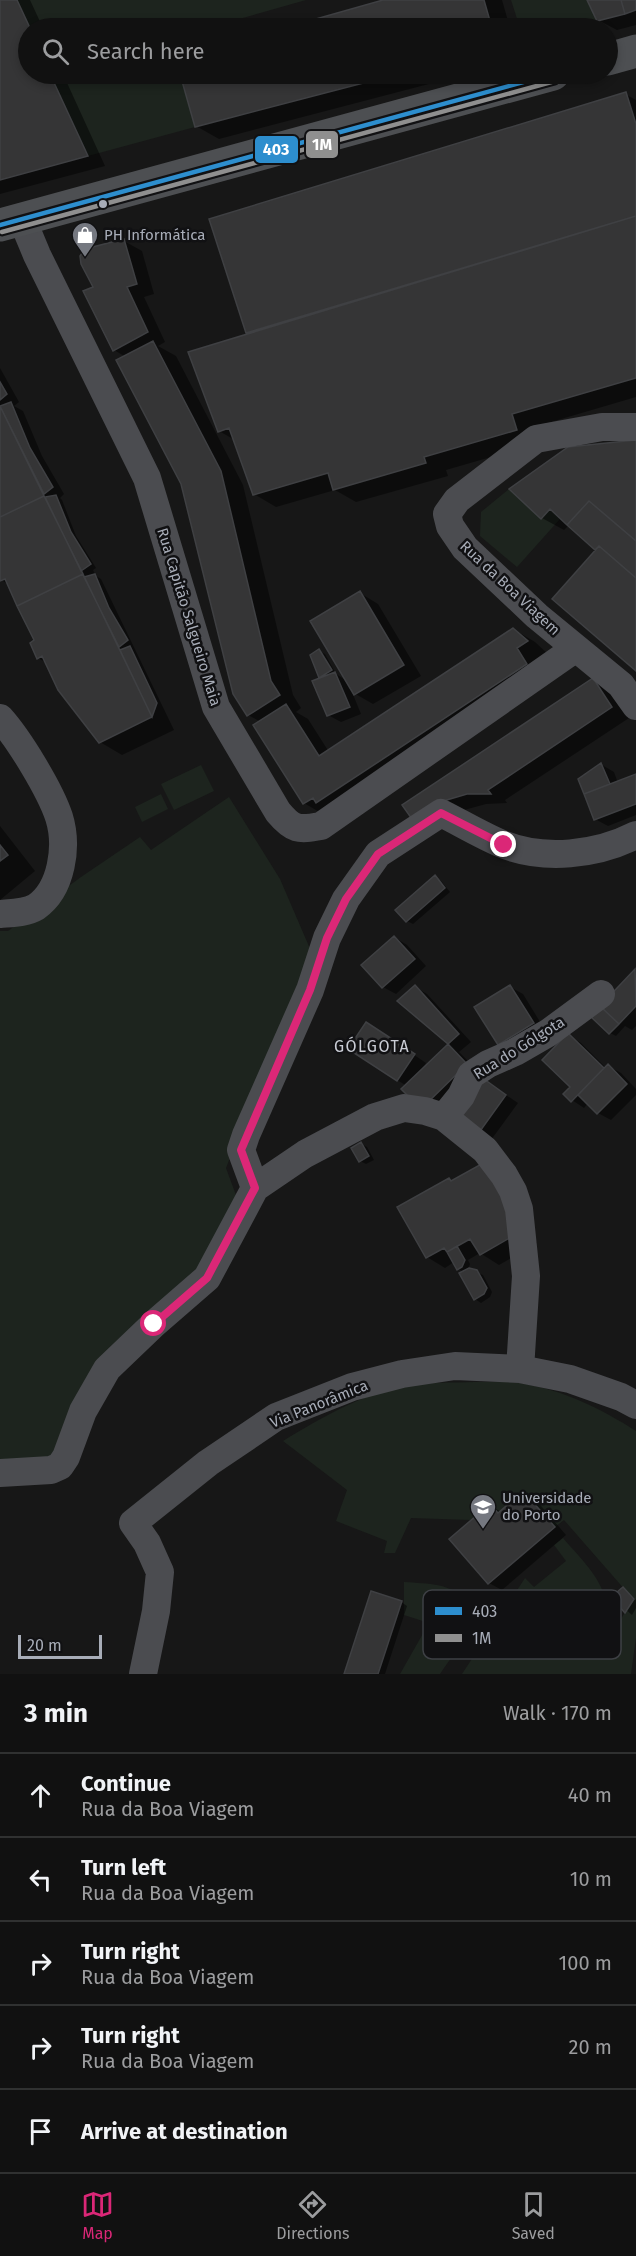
<!DOCTYPE html>
<html lang="en">
<head>
<meta charset="utf-8">
<style>
	:root { --surface:#111; --page:#1e1f1f; --text:#f1f3f6; --muted:#9c9d9f; --line:#303131; --accent:#db2777 }
	body { margin:0; font-family:"Fira Sans",sans-serif; background:var(--page); color:var(--text) }
	.scale { position:absolute; left:18px; bottom:15px; width:84px; box-sizing:border-box; padding-left:6px; border:3px solid #a8adb8; border-top:0; font-size:16px; line-height:21px; white-space:nowrap; color:#a8adb8; -webkit-text-stroke:4px #111113; paint-order:stroke }
	.stop { position:absolute; width:18px; height:18px; margin:-14px; border:4px solid #db2777; border-radius:50%; background:#fff }
	.stop.end { background:#db2777; border-color:#fff; box-shadow:0 2px 6px #0008 }
	.list { margin:0; padding:0; list-style:none }
	h2 { display:flex; justify-content:space-between; align-items:center; height:78px; margin:0; padding:0 24px; font-size:26px }
	h2 small { font-size:20px; font-weight:400; color:var(--muted) }
	.list li { display:grid; grid-template-columns:39px 1fr auto; gap:18px; align-items:center; box-sizing:border-box; height:84px; padding:0 24px; border-top:2px solid var(--line) }
	.list b { display:block; font-size:22px; white-space:nowrap }
	.list p { margin:0; font-size:20px; white-space:nowrap; color:var(--muted) }
	.list em { font-size:20px; font-style:normal; color:var(--muted) }
	.icon { flex:none; width:33px; height:33px; fill:none; stroke:currentColor; stroke-width:2; stroke-linecap:round; stroke-linejoin:round }
	.map { position:relative; flex:none; width:636px; height:1674px; overflow:hidden }
	.search { position:absolute; background:var(--surface); box-shadow:0 3px 9px #0003; left:18px; right:18px; top:18px; height:66px; display:flex; align-items:center; gap:15px; box-sizing:border-box; padding:0 21px; border-radius:33px; color:var(--muted); font-size:22px }
	.sheet { height:498px; background:var(--surface) }
	nav { display:flex; justify-content:space-around; align-items:center; box-sizing:border-box; height:84px; border-top:2px solid var(--line); background:var(--surface); font-size:16px; color:var(--muted) }
	nav a { display:grid; justify-items:center; gap:3px }
	nav .on { color:var(--accent) }
	.map>svg:first-child { display:block }
	.green { fill:#1d241e }
	.shadow { fill:#0007; fill-rule:evenodd }
	.building { fill:#353536; stroke:#3f4043; stroke-width:1.5 }
	.lines { fill:none; stroke-linecap:round; stroke-linejoin:round }
	.minor { stroke:#4b4c50; stroke-width:28 }
	.major { stroke:#4d4f52; stroke-width:33 }
	.bus-1-casing { stroke:#111113; stroke-width:9 }
	.bus-2-casing { stroke:#111113; stroke-width:9 }
	.bus-1 { stroke:#2d8ece; stroke-width:4.5 }
	.bus-2 { stroke:#8f8f8f; stroke-width:4.5 }
	.route { stroke:#db2777; stroke-width:8 }
	.bus-dot { fill:#a8adb8; stroke:#111113; stroke-width:2 }
	.labels { text-anchor:middle; stroke-width:5; stroke-linejoin:round; paint-order:stroke }
	.poi-label { font-size:15px; fill:#a8adb8; stroke:#111113; text-anchor:start }
	.street-label { font-size:15px; fill:#a8adb8; stroke:#111113 }
	.neighbourhood-label { font-size:16px; letter-spacing:1.5px; fill:#c9ccd4; stroke:#111113 }
	.key { fill:#111113; stroke:#3e4045; stroke-width:1.5 }
	.key-label { font-size:16px; fill:#a8adb8 }
	.line-badge { stroke:#111113; stroke-width:2 }
	.badge-label { font-size:16px; text-anchor:middle; font-weight:bold; fill:#fff }
</style>
</head>
<body>
<div class="map">
<svg width="636" height="1674" viewBox="0 0 636 1674">
	<rect width="100%" height="100%" fill="#171717"/>
	<path class="green" d="M17,0H306L208,28H30Z
		M511,0H587L597,21L568,28H520Z
		M50,74H180L195,127L88,156Z
		M509,489L541,518L550,509L560,519L517,567L480,536L481,512Z
		M201,765L214,791L174,810L161,784Z
		M161,794L168,809L142,822L135,807Z
		M229,797L280,879L311,951L226,1168L237,1198L204,1273L152,1313L57,1460L0,1462V931H8L81,877L140,837L151,850Z
		M474,1382C489,1382 505,1381 520,1383C563,1390 600,1408 636,1431V1638L631,1674H462L525,1578L534,1587L566,1561L554,1545L563,1538C585,1564 615,1589 605,1627L612,1634L633,1599L564,1520L555,1527L498,1513L471,1520L411,1518L395,1553H384L387,1541L336,1521L347,1490L283,1441C319,1419 367,1391 409,1385C430,1382 452,1383 474,1382Z
		M404,1582C428,1584 453,1582 468,1604C472,1610 474,1615 472,1622C467,1640 450,1658 440,1674H400L429,1623L404,1615Z"/>
	<path class="shadow" d="M0,0H30L43,28H28V74H63L105,166L0,194Z
		M389,0H502L510,28H289Z
		M589,0H636V25L617,30L598,20Z
		M182,74H467L219,139L196,126Z
		M625,94L636,100V397L534,427L539,443L446,470L448,476L356,502L335,490L276,507L254,494L233,439L219,431L248,334L211,220Z
		M124,241L142,251L154,294L144,297L165,342L158,346L176,356L243,485L293,695L301,708L296,712L308,719L329,752L513,629L535,642L549,655L326,816L304,803L261,722L248,715L183,484L126,357L114,350L95,288Z
		M0,368L19,402L14,406L23,411L42,456L64,494L60,498L62,500L76,536L96,568L93,570L96,576L101,579L174,730L122,755L100,742L47,663L38,658L36,640L9,585L0,579ZM90,593H94L129,666L126,667Z
		M636,442V669L597,549L569,525L564,530L542,518L512,489Z
		M360,593L378,604L421,676L373,704L352,692L361,714L341,722L328,715L323,678L320,677L319,651L325,654L336,674L347,681Z
		M593,680L611,690L629,718L505,800L507,803L486,804L457,812L415,820Z
		M602,765L614,772L618,783L636,776V815L608,826L595,819L580,780Z
		M0,826L35,871L0,900Z
		M435,877L441,881L450,892L413,924L407,921Z
		M394,937L407,945L426,966L396,994L383,987Z
		M635,971L636,1026L632,1030L625,1026L616,1036L610,1033L602,1006Z
		M415,987L427,994L471,1042L459,1052L479,1072L434,1115L407,1086L397,1080L379,1031L426,1063L422,1071L450,1044L399,1001Z
		M510,987L523,994L545,1030L499,1044Z
		M568,1035L581,1043L606,1068L608,1066L621,1073L636,1089V1095L611,1120L598,1113L588,1103L584,1108L572,1100Z
		M485,1081L518,1103L491,1140L478,1132Z
		M361,1144L367,1147L374,1160L366,1164L360,1161Z
		M452,1182L513,1200L537,1243L499,1265L480,1253L468,1260L470,1264L468,1269L483,1275L492,1292L490,1297L481,1303L475,1299L464,1272L458,1269L454,1262L445,1268L427,1257Z
		M523,1493L536,1500L566,1535L502,1590L489,1583L451,1539L490,1506L502,1512Z
		M624,1588L636,1600V1608L632,1615L613,1598Z
		M401,1602L407,1606L385,1674H345Z"/>
	<path class="building" d="M0,0H17L30,28L28,74H50L88,156L0,180Z
		M383,0H484L492,28H284Z
		M587,0H621L625,14L597,21Z
		M621,0H636V10L625,14Z
		M180,74H398L195,127Z
		M626,92L636,124V216L246,333L209,219Z
		M636,216V378L512,414L517,430L424,457L426,463L333,490L328,473L253,495L229,428L218,432L188,352Z
		M124,239L137,284L127,287L148,332L113,351L83,291L93,287L81,264L80,256L85,249Z
		M153,341L221,471L271,681L280,695L247,716L233,694L181,484L116,360Z
		M0,382L7,394L0,400Z
		M11,402L30,448L53,487L44,494L0,406Z
		M0,406L44,496L0,517Z
		M636,440V541L589,501L567,525L550,509L541,519L509,489L568,447Z
		M56,495L71,532L91,564L81,571L45,497Z
		M44,496L83,574L17,606L5,579L0,581V517Z
		M589,501L636,541V578L599,546L595,550L567,525Z
		M599,546L636,578V671L552,599Z
		M83,574L152,717L99,743L58,690L42,656L37,659L30,643L34,640L17,606Z
		M95,574L109,608L128,640L119,647L84,577Z
		M360,591L404,665L354,695L310,621Z
		M513,628L528,641L517,648L527,664L316,803L313,798L303,804L253,725L286,704L319,756Z
		M130,646L157,703L152,717L120,650Z
		M319,649L332,670L319,678L310,655Z
		M335,672L350,707L327,716L312,681Z
		M593,678L612,707L488,790L491,794H467L440,802L414,822L402,805Z
		M601,763L610,784L584,794L578,779Z
		M636,774V804L594,820L584,794Z
		M0,845L8,855L0,861Z
		M435,875L445,888L406,922L395,910Z
		M394,936L415,959L382,988L361,965Z
		M635,969L636,1006L619,1024L600,1006Z
		M415,985L459,1034L448,1044L397,1001Z
		M510,985L534,1023L498,1045L474,1007Z
		M600,1006L619,1024L609,1034L590,1016Z
		M366,1022L415,1054L397,1081L348,1049Z
		M568,1033L604,1068L571,1102L563,1094L570,1087L542,1060Z
		M448,1044L467,1064L421,1109L401,1089Z
		M608,1064L627,1084L597,1114L578,1095Z
		M484,1079L506,1095L478,1134L456,1118Z
		M361,1142L369,1156L359,1162L351,1148Z
		M485,1162L520,1232L480,1255L470,1239L447,1252L444,1248L426,1258L397,1207L449,1178L451,1181Z
		M457,1246L465,1260L462,1267L457,1270L447,1252Z
		M469,1268L477,1270L487,1288L484,1294L474,1300L459,1273Z
		M523,1491L555,1527L488,1584L449,1539L490,1504L498,1513Z
		M623,1587L634,1599L625,1613L611,1597Z
		M371,1591L402,1601L378,1674H344Z"/>
	<g class="lines">
		<path class="minor" d="M22,219L37,255L147,478L216,707L278,812C293,830 298,830 321,826L576,648
			M636,427H602L536,439L457,500L447,514L450,526L465,548L537,616L621,685L636,706
			M0,718C19,739 50,790 59,817C68,846 62,889 36,907C26,913 11,913 0,914
			M444,1117L461,1096L471,1075L488,1064L515,1052L548,1033L601,994
			M255,1188L305,1154L375,1117L404,1108L425,1111L444,1117L485,1150L504,1175L513,1191L519,1209L526,1276L520,1369
			M0,1473L51,1470L60,1466L66,1457L83,1411L107,1369L154,1324L207,1278L255,1188L241,1150L246,1135L310,990L327,938L346,899L378,854L441,813C461,823 481,835 502,844C544,861 597,855 636,835
			M143,1674L156,1611L160,1572L147,1543L133,1523L208,1463L276,1417L352,1387L402,1374L455,1366L520,1369L570,1379L621,1397L636,1405"/>
		<path class="major" d="M608,59L636,51
			M0,225L553,74"/>
		<g class="bus-1-casing">
			<path id="bus-1" d="M0,225L553,74"/>
		</g>
		<g class="bus-2-casing">
			<path id="bus-2" d="M2,232L555,81"/>
		</g>
		<use href="#bus-1" class="bus-1"/>
		<use href="#bus-2" class="bus-2"/>
	</g>
	<g class="lines">
		<path class="route" d="M154,1324L207,1278L255,1188L241,1150L310,990L327,938L346,899L378,854L441,813L504,845"/>
	</g>
	<defs>
		<g id="shop-pin" transform="scale(1.35)"><path d="M0 17L-7.5 6A9.5 9.5 0 1 1 7.5 6Z" fill="#757880" stroke="#111113"/><path d="M-5-2.5h2.3a2.7 3.5 0 0 1 5.4 0H5L5.5 6h-11ZM-1.5-2.5h3a1.5 2.3 0 0 0-3 0Z" fill="#fff"/></g>
		<g id="university-pin" transform="scale(1.35)"><path d="M0 17L-7.5 6A9.5 9.5 0 1 1 7.5 6Z" fill="#757880" stroke="#111113"/><path d="M0-5L7-2L0 1L-7-2ZM-4 1L0 2.5L4 1V4Q0 6-4 4Z" fill="#fff"/></g>
	</defs>
	<g fill-rule="evenodd">
		<use href="#shop-pin" x="85" y="235"/>
		<use href="#university-pin" x="483" y="1507"/>
	</g>
	<circle class="bus-dot" cx="103" cy="204" r="5"/>
	<g class="labels">
		<g class="poi-label">
			<text x="104" y="240">PH Informática</text>
			<text x="502" y="1503">Universidade<tspan x="502" dy="17">do Porto</tspan></text>
		</g>
		<g class="street-label">
			<text transform="translate(510 588) rotate(43)" y="5">Rua da Boa Viagem</text>
			<text transform="translate(189 617) rotate(73)" y="5">Rua Capitão Salgueiro Maia</text>
			<text transform="translate(519 1048) rotate(-32)" y="5">Rua do Gólgota</text>
			<text transform="translate(319 1404) rotate(-22)" y="5">Via Panorâmica</text>
		</g>
		<g class="neighbourhood-label">
			<text x="372" y="1052">GÓLGOTA</text>
		</g>
	</g>
	<rect x="423" y="1590" width="198" height="69" rx="9" class="key"/>
	<rect x="435" y="1607" width="27" height="8" fill="#2d8ece"/>
	<rect x="435" y="1634" width="27" height="8" fill="#8f8f8f"/>
	<g class="key-label">
		<text x="472" y="1617">403</text>
		<text x="472" y="1644">1M</text>
	</g>
	<g class="line-badge">
		<rect x="305" y="130" width="34" height="29" rx="6" fill="#8f8f8f"/>
		<rect x="254" y="135" width="45" height="29" rx="6" fill="#2d8ece"/>
	</g>
	<g class="badge-label">
		<text x="322" y="150">1M</text>
		<text x="276" y="155">403</text>
	</g>
</svg>
<div class="scale">20 m</div>
<div class="stop" style="left:154px;top:1324px"></div>
<div class="stop end" style="left:504px;top:845px"></div>
<div class="search"><svg class="icon" aria-label="search" viewBox="0 0 24 24"><circle cx="10" cy="10" r="6"/><path d="M15 15l6 6"/></svg>Search here</div>
</div>
<section class="sheet">
<h2>3 min<small>Walk · 170 m</small></h2>
<ul class="list">
<li><svg class="icon" aria-label="ahead" viewBox="0 0 24 24"><path d="M12 20V5M6 11l6-6 6 6"/></svg><div><b>Continue</b><p>Rua da Boa Viagem</p></div><em>40 m</em></li>
<li><svg class="icon" aria-label="left" viewBox="0 0 24 24"><path d="M17 20v-9H6M10 6l-5 5 5 5"/></svg><div><b>Turn left</b><p>Rua da Boa Viagem</p></div><em>10 m</em></li>
<li><svg class="icon" aria-label="right" viewBox="0 0 24 24"><path d="M7 20v-9h11M14 6l5 5-5 5"/></svg><div><b>Turn right</b><p>Rua da Boa Viagem</p></div><em>100 m</em></li>
<li><svg class="icon" aria-label="right" viewBox="0 0 24 24"><path d="M7 20v-9h11M14 6l5 5-5 5"/></svg><div><b>Turn right</b><p>Rua da Boa Viagem</p></div><em>20 m</em></li>
<li><svg class="icon" aria-label="arrive" viewBox="0 0 24 24"><path d="M6 21V4h12l-3 4 3 4H6"/></svg><div><b>Arrive at destination</b></div></li>
</ul>
</section>
<nav>
<a class="on"><svg class="icon" aria-label="map" viewBox="0 0 24 24"><path d="M3 6l6-2 6 2 6-2v14l-6 2-6-2-6 2zM9 4v14M15 6v14"/></svg>Map</a>
<a><svg class="icon" aria-label="directions" viewBox="0 0 24 24"><path d="M12 3l9 9-9 9-9-9zM9 14v-3h6M13 9l2 2-2 2"/></svg>Directions</a>
<a><svg class="icon" aria-label="saved" viewBox="0 0 24 24"><path d="M7 4h10v16l-5-4-5 4z"/></svg>Saved</a>
</nav>
</body>
</html>
